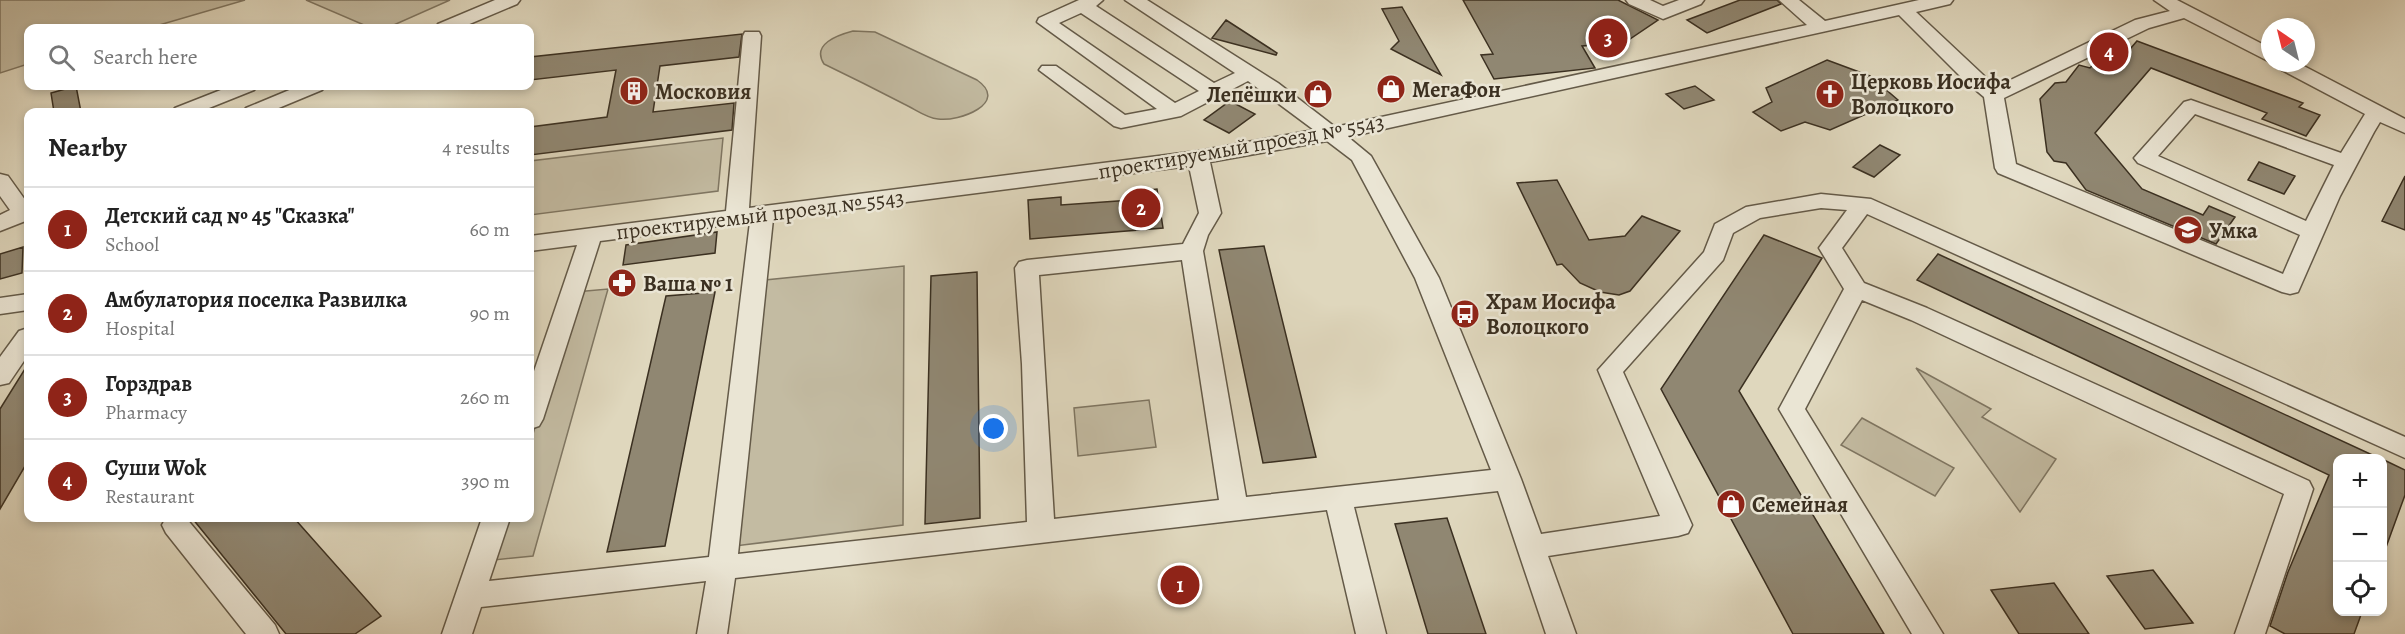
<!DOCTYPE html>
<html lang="en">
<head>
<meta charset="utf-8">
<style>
	:root { --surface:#fff; --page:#f2f2f2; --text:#222; --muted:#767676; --line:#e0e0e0; --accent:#8f2418 }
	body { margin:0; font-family:Alegreya,serif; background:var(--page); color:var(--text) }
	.controls { position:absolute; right:18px; bottom:18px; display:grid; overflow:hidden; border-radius:12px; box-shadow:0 3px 9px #0003 }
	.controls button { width:54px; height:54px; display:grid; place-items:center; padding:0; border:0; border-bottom:2px solid var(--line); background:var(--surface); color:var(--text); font:30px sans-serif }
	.compass { position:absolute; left:2261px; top:18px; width:54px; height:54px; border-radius:50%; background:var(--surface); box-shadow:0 3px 9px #0003; rotate:325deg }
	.you { position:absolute; left:994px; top:429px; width:21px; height:21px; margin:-15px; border:4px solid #fff; border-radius:50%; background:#1a73e8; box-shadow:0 0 0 9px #1a73e833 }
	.badge { display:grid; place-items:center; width:39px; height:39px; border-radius:50%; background:var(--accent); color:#fff; font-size:20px; font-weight:700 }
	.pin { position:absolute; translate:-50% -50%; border:3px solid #fff; box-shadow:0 2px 6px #0006 }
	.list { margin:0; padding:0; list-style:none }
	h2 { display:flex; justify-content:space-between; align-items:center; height:78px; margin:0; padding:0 24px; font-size:26px }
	h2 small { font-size:20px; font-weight:400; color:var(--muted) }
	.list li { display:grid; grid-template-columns:39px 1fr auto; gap:18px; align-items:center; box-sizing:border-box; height:84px; padding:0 24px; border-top:2px solid var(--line) }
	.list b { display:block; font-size:22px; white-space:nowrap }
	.list p { margin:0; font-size:20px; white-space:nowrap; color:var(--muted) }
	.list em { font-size:20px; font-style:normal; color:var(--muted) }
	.icon { flex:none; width:33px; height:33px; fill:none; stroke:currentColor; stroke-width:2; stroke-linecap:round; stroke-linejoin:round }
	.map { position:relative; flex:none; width:2405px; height:634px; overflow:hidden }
	.search { position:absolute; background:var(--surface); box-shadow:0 3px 9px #0003; left:24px; top:24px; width:510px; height:66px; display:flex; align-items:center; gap:15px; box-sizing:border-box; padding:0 21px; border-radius:12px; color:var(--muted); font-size:22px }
	.panel { position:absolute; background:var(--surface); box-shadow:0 3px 9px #0003; left:24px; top:108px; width:510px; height:414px; border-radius:12px }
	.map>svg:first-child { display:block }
	.green { fill:#c3bba2; stroke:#7f7662; stroke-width:1.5 }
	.building { fill:#908772; stroke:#3b3021; stroke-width:1.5 }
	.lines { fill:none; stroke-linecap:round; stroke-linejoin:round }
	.minor-casing { stroke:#645a48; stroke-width:3 }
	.minor { fill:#eae5d4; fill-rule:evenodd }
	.labels { text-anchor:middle; stroke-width:5; stroke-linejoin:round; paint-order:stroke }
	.poi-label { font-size:22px; font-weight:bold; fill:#3b3021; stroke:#eae5d4; text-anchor:start }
	.street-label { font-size:22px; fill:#3b3021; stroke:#eae5d4 }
</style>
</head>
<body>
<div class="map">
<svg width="2405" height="634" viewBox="0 0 2405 634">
	<rect width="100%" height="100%" fill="#dfd7bd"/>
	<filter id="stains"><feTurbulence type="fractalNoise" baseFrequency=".00333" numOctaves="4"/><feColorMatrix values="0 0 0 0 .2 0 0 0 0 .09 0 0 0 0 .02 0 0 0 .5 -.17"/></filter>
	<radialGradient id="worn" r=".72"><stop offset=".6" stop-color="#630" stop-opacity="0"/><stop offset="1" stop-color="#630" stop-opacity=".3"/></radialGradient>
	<path class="green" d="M0,0H245L149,28H28V64L0,73Z
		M306,0H450L387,28H371Z
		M853,31L875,32L977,80C1010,103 959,122 938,119C926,118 915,109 904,104C877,90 851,77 824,64C811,44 838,35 853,31Z
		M723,138L718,191L530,215V161Z
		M904,266L903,525L735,546L765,280Z
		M608,289L533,556L494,560L507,518H530V444L575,292Z
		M1916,368L1991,409L1982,417L2056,459L2020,512Z
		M1149,400L1156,447L1078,456L1074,408Z
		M1862,418L1954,468L1935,496L1841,445Z"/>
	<path class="building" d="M1463,0H1618L1658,20L1624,43L1582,46L1595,68L1494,79L1481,55L1493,54Z
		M1740,0H1777L1781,4L1707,33L1687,20Z
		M1402,7L1441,75L1391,49L1399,41L1382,9Z
		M1226,20L1277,53L1276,55L1212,38Z
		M742,34L739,57L660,66L653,112L734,103L732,130L530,155V127L607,117L616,70L530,80V57Z
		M2137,41L2303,103L2299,107L2320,115L2306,136L2262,119L2267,113L2151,68L2095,133L2142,189L2203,215L2209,206L2235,217L2216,244L2086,190L2066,163L2054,161L2047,152L2040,99L2055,83L2066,82L2079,65L2090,68L2106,51L2119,45L2130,49Z
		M1827,60L1870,76L1898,100L1830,130L1805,122L1781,131L1753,112L1772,102L1766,88Z
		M76,86L81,112H54L51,93Z
		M1695,86L1714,100L1684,109L1666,94Z
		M1230,101L1255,114L1229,133L1204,120Z
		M1880,145L1900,155L1874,177L1853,167Z
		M2259,162L2295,176L2284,194L2248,180Z
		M2405,176V230L2382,221Z
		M1557,180L1589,240L1625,236L1642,216L1680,231L1630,291L1619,295L1600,292L1580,283L1562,264L1557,265L1517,183Z
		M1157,189L1163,228L1030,239L1028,200L1061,197V205L1132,200L1131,192Z
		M717,232L715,253L623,265L626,245Z
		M1764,235L1822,258L1739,391L1884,634H1793L1661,389Z
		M1264,246L1316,457L1263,463L1219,250Z
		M23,247L22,273L0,279V254Z
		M1938,254L2381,459H2337V612H2362L2354,634H2285L2270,626L2288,572L2329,475L1917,280Z
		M977,272L980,518L925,524L931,276Z
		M715,292L665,546L607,552L666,296Z
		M28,364V461L0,509V409Z
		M2382,459L2405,470V495L2385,550H2382Z
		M192,518H294L381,616L355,634H286Z
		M1447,518L1486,634H1428L1395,524Z
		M2153,570L2193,623L2145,629L2107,576Z
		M2054,583L2089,634H2019L1991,590Z"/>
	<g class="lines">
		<g class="minor-casing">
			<path id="minor" d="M495,0H520L517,4L460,28H436L438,24Z
				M1079,0H1103L1096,6L1214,83L1235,73L1125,0H1147L1278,83L1335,127L1807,25L1779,0H1799L1825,21L1919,0H1953L1950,4L1916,12L1996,87L2135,20L2170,11L2154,0H2177L2270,48V62L2184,18L2149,28L2004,98L2016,164L2283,274L2300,235L2138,163L2134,158L2184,102L2191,100L2341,153L2365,114L2276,67L2273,63H2298L2405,119V133L2380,122L2374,132L2340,196L2298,292L2290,294L2282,292L1998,173L1995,168L1984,97L1965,81L1899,15L1348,137L1371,156L1439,278L1521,479L1541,534L1660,516L1598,370L1704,252L1715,224L1746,207L1821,194L1871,199L2405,437V458L1867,214L1842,248L1864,283L1927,308L2309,481L2313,489L2265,634H2235L2284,494L1911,320L1862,300L1805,409L1943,634H1912L1779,409L1844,289L1819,248L1847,210L1821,208L1760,218L1733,233L1723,260L1623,372L1692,525L1688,533L1678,536L1548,556L1576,634H1546L1498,491L1354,507L1386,634H1356L1327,510L735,578L727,634H697L706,581L481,607L472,634H442L482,518H510L489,581L709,557L750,222L600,241L543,419L539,426L530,429V383L577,245L530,251V236L726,211L743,36L745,32H759L761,36L749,208L1198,151L1314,130L1248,81L1181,116L1121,128L1114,126L1039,70L1042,66H1056L1125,115L1157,109L1037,22L1039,18ZM1081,13L1199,91L1175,103L1059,23ZM2195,114L2334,165L2306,221L2158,156ZM1327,141L1352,160L1415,278L1491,470L1246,497L1203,251L1208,235L1221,213L1210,162ZM1189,166L1199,213L1183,244L1027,260L1019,262L1015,268L1022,364L1027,522L738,554L773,219ZM1182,260L1219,500L1054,519L1039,275Z
				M1626,0H1650L1663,6L1679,0H1704L1701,4L1663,19L1629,4Z
				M231,86H257L254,90L199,112H172L175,108Z
				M299,86H325L322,90L269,112H243L246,108Z
				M0,174L8,176L28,204V220L0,231V215L10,210L0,196Z
				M28,294V310L0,314V298Z
				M28,328V355L9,383L0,385V357L19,331Z
				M166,518H186L275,625L279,634H246L166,533L162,525Z"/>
		</g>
		<use href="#minor" class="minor"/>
	</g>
	<defs>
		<g id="shop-disc" transform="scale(1.5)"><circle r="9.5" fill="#8f2418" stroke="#eae5d4"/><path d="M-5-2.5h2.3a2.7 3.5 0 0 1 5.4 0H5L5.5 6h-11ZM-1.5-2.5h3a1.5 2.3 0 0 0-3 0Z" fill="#fff"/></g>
		<g id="building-disc" transform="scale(1.5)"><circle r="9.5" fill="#8f2418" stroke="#eae5d4"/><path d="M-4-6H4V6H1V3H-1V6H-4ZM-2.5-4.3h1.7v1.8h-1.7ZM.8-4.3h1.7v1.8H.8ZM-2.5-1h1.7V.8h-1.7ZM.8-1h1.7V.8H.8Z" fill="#fff"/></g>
		<g id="church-disc" transform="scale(1.5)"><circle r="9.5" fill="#8f2418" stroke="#eae5d4"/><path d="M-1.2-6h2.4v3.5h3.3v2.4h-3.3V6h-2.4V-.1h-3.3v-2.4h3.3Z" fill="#fff"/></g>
		<g id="school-disc" transform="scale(1.5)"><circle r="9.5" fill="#8f2418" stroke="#eae5d4"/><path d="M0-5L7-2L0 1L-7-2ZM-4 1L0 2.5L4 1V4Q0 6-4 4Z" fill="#fff"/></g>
		<g id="pharmacy-disc" transform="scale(1.5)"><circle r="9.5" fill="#8f2418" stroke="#eae5d4"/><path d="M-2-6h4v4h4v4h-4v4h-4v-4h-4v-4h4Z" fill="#fff"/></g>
		<g id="bus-disc" transform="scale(1.5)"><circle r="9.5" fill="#8f2418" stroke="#eae5d4"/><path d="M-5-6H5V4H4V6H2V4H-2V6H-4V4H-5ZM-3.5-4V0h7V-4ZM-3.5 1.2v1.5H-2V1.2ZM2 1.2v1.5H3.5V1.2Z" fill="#fff"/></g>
	</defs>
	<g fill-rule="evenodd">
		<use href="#shop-disc" x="1391" y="89"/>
		<use href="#building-disc" x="634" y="91"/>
		<use href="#shop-disc" x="1318" y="94"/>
		<use href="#church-disc" x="1830" y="94"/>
		<use href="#school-disc" x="2188" y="230"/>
		<use href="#pharmacy-disc" x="622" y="283"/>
		<use href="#bus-disc" x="1465" y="314"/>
		<use href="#shop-disc" x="1731" y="504"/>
	</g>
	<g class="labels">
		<g class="poi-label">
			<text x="1851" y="89">Церковь Иосифа<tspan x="1851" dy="25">Волоцкого</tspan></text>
			<text x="1412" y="97">МегаФон</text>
			<text x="655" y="99">Московия</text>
			<text x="1297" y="102" text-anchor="end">Лепёшки</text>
			<text x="2209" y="238">Умка</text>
			<text x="643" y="291">Ваша № 1</text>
			<text x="1486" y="309">Храм Иосифа<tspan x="1486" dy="25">Волоцкого</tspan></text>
			<text x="1752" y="512">Семейная</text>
		</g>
		<g class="street-label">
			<text transform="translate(1241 146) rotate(-10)" y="8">проектируемый проезд № 5543</text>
			<text transform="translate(760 214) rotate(-7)" y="8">проектируемый проезд № 5543</text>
		</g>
	</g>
	<rect width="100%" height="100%" filter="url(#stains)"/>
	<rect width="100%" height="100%" fill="url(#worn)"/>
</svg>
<div class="controls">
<button>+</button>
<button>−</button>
<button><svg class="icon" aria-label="locate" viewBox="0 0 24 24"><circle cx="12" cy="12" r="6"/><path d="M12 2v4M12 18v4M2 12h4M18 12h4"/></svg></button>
</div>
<svg class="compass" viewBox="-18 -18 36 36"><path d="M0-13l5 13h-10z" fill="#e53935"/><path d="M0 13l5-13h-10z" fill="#767676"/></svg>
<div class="you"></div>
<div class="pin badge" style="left:1180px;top:585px">1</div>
<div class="pin badge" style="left:1141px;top:208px">2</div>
<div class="pin badge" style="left:1608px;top:38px">3</div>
<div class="pin badge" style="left:2109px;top:52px">4</div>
<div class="search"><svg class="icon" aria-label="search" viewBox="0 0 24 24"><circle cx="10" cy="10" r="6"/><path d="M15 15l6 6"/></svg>Search here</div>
<section class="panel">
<h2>Nearby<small>4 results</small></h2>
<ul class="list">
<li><span class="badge">1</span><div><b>Детский сад № 45 &quot;Сказка&quot;</b><p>School</p></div><em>60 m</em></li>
<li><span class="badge">2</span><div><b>Амбулатория поселка Развилка</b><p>Hospital</p></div><em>90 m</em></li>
<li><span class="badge">3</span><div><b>Горздрав</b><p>Pharmacy</p></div><em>260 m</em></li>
<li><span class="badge">4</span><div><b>Суши Wok</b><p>Restaurant</p></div><em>390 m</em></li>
</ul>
</section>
</div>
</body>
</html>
